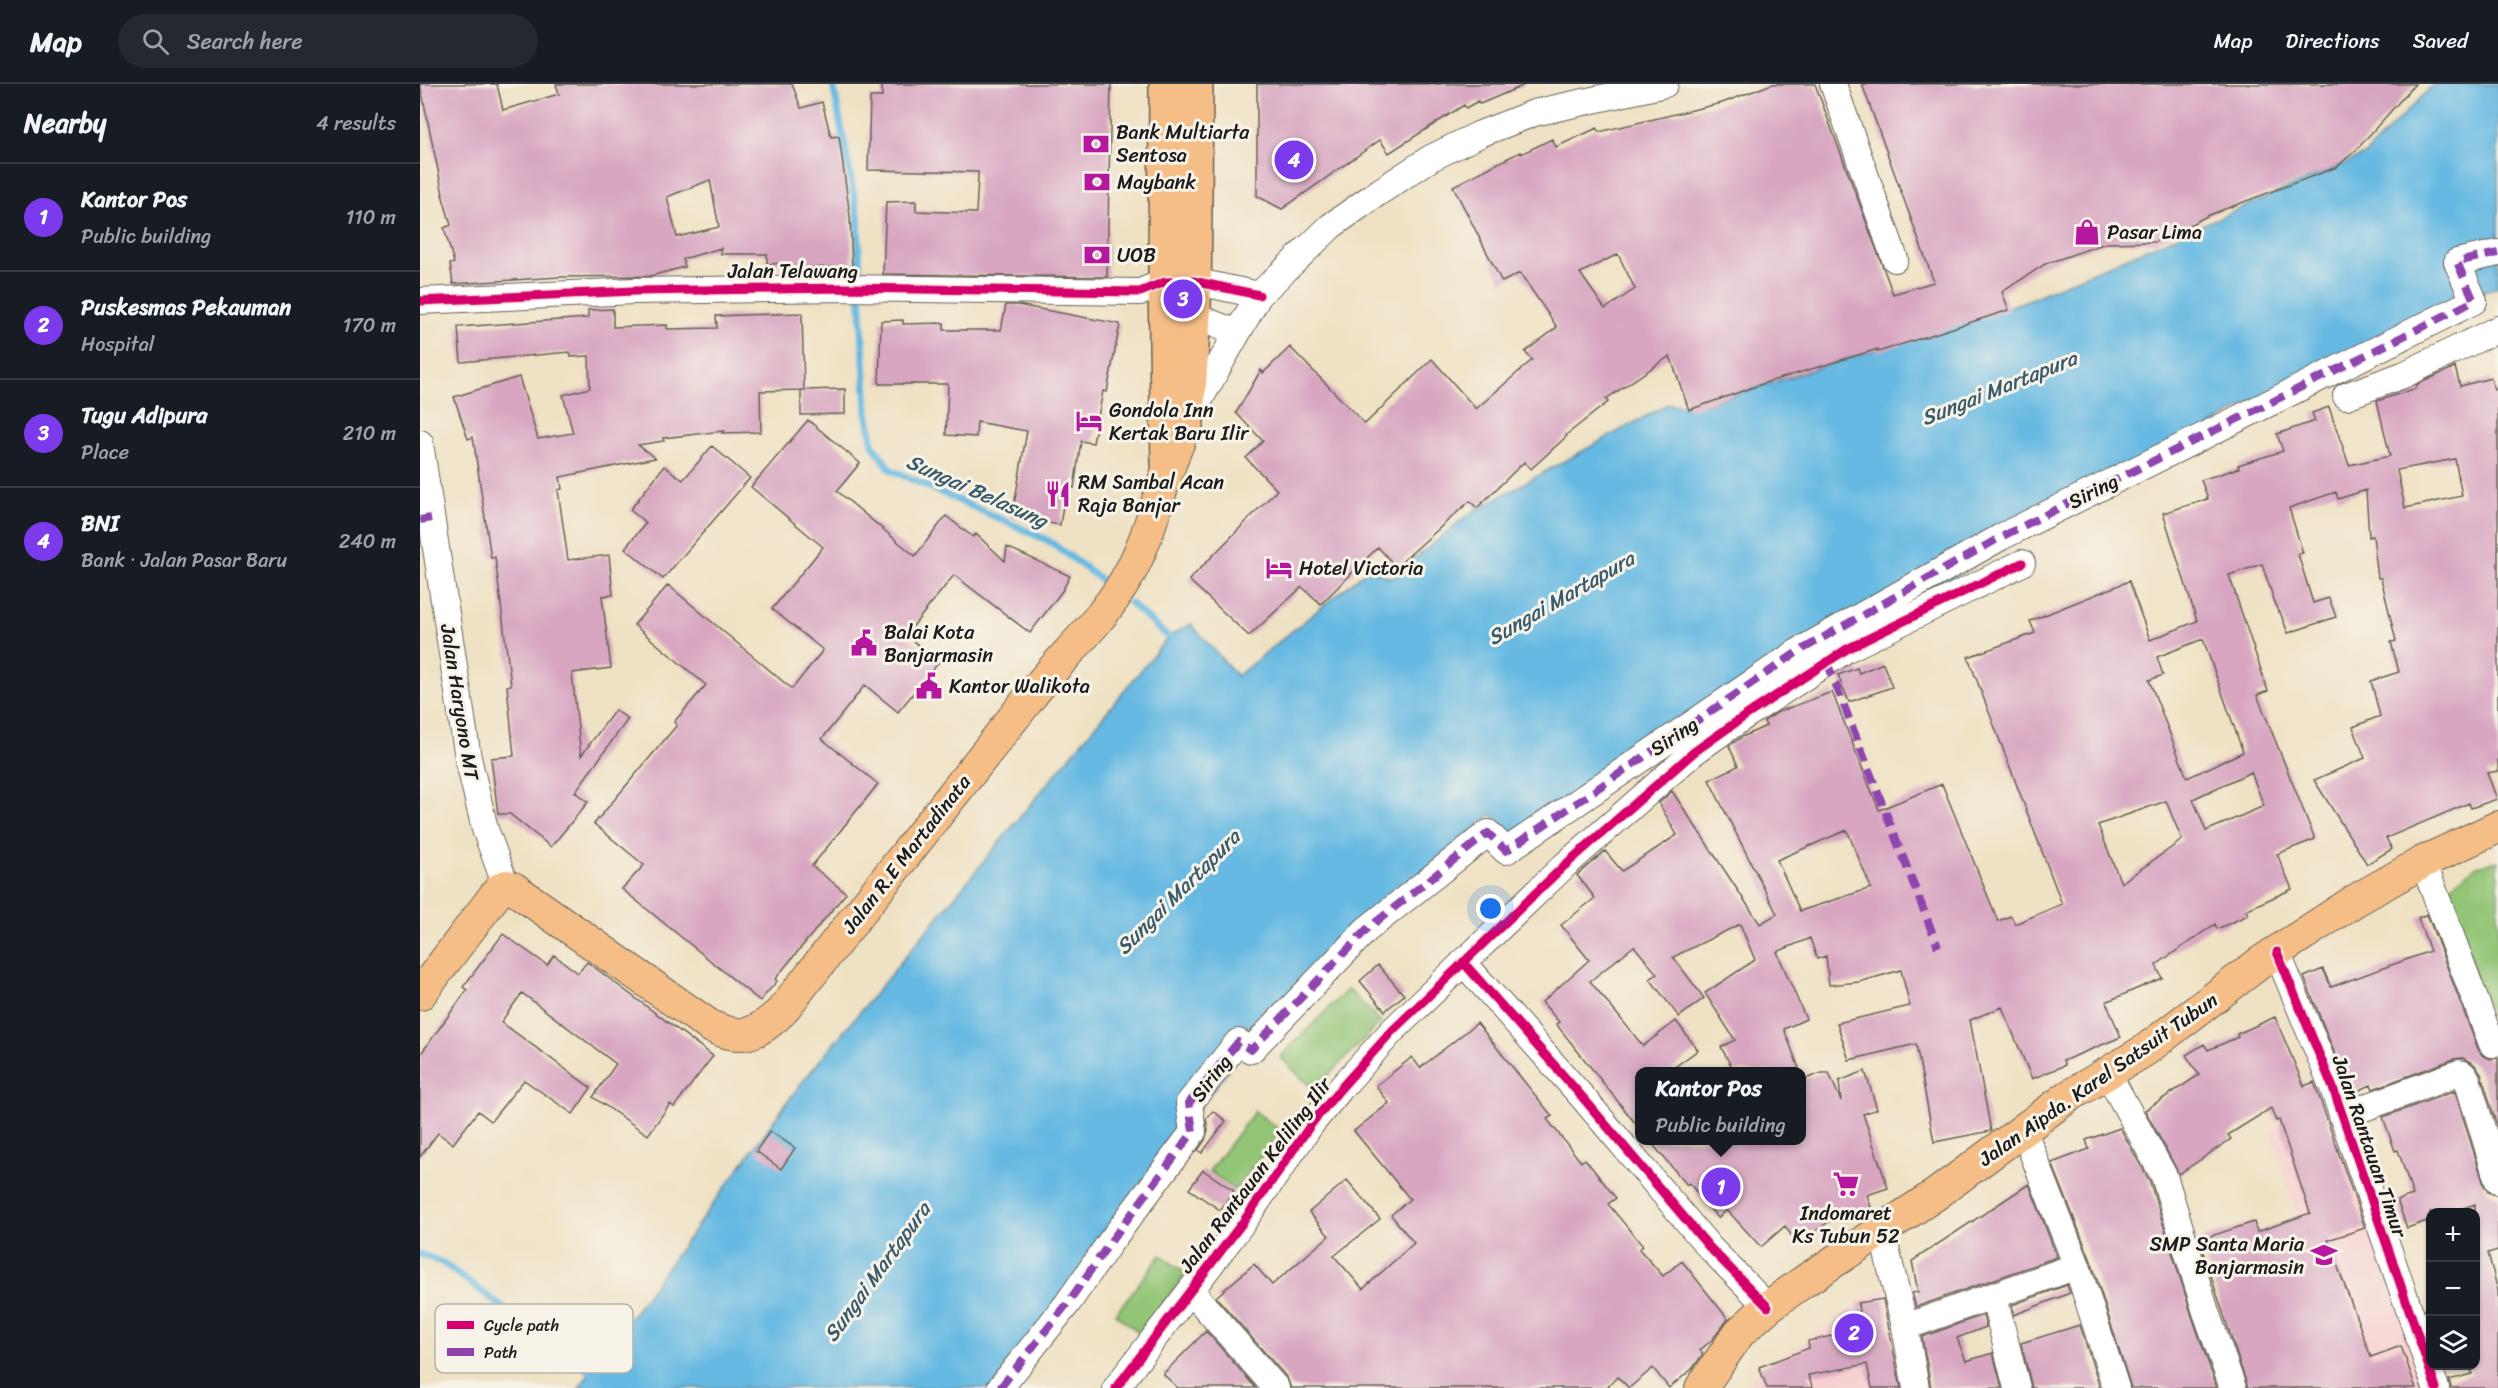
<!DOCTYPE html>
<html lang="en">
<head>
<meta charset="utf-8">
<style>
	:root { --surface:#171b24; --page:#242831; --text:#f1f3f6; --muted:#9ea1a6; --line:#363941; --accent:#7c3aed }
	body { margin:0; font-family:Sriracha,sans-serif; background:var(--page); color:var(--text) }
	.controls { position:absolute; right:18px; bottom:18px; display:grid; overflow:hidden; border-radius:12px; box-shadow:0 2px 4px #0004 }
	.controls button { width:54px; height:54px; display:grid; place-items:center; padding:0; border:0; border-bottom:2px solid var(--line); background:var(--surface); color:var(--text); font:30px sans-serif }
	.you { position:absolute; left:1071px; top:825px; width:21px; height:21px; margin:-15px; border:4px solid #fff; border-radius:50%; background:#1a73e8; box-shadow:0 0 0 9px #1a73e833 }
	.badge { display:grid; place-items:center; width:39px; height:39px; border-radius:50%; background:var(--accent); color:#fff; font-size:20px; font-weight:700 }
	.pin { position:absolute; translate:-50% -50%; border:3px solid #fff; box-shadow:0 2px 6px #0006 }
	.popup { position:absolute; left:1215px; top:983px; width:171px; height:78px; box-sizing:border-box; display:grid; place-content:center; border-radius:12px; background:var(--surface); filter:drop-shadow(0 2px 4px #0005); font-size:20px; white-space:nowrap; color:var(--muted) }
	.popup b { font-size:22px; color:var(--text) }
	.popup::after { content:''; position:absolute; left:50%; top:100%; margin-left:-12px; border:12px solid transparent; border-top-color:var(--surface) }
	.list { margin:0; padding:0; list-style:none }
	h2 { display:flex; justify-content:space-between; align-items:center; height:78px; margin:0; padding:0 24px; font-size:26px }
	h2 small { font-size:20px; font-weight:400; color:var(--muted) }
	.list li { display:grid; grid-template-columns:39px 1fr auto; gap:18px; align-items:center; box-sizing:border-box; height:108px; padding:0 24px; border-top:2px solid var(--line) }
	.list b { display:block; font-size:22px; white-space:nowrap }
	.list p { margin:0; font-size:20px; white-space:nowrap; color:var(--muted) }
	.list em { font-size:20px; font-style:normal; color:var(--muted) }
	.icon { flex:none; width:33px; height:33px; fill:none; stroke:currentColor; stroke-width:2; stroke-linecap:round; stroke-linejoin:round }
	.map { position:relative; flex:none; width:2078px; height:1304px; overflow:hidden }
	header { display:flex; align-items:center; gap:36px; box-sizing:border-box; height:84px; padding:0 30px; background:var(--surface); border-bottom:2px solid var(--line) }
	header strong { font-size:28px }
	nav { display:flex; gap:33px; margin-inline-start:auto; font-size:21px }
	.search { width:420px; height:54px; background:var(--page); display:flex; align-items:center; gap:15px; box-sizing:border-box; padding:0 21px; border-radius:33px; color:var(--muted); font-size:22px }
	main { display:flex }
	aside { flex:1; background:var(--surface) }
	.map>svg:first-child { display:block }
	.built { fill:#f7d0d0 }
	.green { fill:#92c575; stroke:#577048; stroke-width:1.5 }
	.water { fill:#66b9e2; stroke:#416a7f; stroke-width:1.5 }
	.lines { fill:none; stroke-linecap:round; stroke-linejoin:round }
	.stream { stroke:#66b9e2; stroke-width:7 }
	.building { fill:#d8a6c1; fill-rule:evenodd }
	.minor-casing { stroke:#666156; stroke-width:28 }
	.major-casing { stroke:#666156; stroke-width:34 }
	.highway-casing { stroke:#666156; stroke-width:36 }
	.minor { stroke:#fff; stroke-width:26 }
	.major { stroke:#f6be87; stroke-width:32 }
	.highway { stroke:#f6be87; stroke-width:33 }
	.quiet { stroke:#8e44ad; stroke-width:8; stroke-dasharray:15 8; stroke-linecap:butt }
	.cycleway-casing { stroke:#f7f3e8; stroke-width:13 }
	.cycleway { stroke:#d6006c; stroke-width:9 }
	.labels { text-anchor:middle; stroke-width:6; stroke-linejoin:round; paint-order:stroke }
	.poi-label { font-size:20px; fill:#1c1c1c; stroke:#f7f3e8; text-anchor:start }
	.street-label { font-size:20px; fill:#1c1c1c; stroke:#f7f3e8 }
	.water-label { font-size:21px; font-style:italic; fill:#3a5b6b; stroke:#f7f3e8 }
	.key { fill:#f7f3e8; stroke:#b5b2ab; stroke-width:1.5 }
	.key-label { font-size:16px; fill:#1c1c1c }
</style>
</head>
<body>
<header>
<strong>Map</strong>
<div class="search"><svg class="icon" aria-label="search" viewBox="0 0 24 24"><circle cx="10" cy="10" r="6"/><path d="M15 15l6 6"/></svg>Search here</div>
<nav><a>Map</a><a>Directions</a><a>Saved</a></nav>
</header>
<main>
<aside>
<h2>Nearby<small>4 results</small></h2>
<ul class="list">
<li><span class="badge">1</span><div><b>Kantor Pos</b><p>Public building</p></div><em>110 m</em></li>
<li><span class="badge">2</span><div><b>Puskesmas Pekauman</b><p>Hospital</p></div><em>170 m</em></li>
<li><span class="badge">3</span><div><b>Tugu Adipura</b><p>Place</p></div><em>210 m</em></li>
<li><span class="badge">4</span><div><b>BNI</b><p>Bank · Jalan Pasar Baru</p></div><em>240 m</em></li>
</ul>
</aside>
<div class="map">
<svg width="2078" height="1304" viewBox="0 0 2078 1304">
	<rect width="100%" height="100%" fill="#f7f3e8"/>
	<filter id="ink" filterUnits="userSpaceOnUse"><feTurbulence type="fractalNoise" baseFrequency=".0167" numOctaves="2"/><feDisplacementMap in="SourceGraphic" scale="12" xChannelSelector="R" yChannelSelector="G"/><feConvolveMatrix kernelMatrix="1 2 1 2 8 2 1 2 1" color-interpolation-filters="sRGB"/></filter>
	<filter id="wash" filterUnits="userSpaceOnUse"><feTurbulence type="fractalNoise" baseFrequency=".008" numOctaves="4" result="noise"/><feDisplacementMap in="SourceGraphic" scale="24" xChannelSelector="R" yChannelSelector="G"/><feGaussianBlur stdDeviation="1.35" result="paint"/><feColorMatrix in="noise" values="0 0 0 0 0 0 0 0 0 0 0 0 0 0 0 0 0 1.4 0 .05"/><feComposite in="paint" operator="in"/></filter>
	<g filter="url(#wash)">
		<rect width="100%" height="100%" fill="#efe1c3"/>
		<path class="built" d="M1907,1022L2006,1304H1894L1839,1147L1878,1133L1851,1047Z
			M1465,1202L1480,1304H1334L1329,1296Z"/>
		<path class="green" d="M2078,777V946L2017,812L2057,782Z
			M928,905L961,938L894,1006L860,973Z
			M835,1027L861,1047L815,1106L789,1087Z
			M741,1171L766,1190L720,1249L695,1230Z"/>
		<path class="water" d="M2014,0H2078V203L2039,215L1854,305L1091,753L1072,730L1016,776L835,949L573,1304H159L379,1002L749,552L771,540L817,592L950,484L971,494L1050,429L1248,320L1279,322L1603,218L1917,83L1944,71Z"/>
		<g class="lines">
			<path class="stream" d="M413,0L438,132L440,199
				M440,210L447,327L453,361L471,386L629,457L687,500
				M710,519L755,559
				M0,1170L23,1179L192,1304"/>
		</g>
		<g id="blocks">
			<path class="building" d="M0,0H77L83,26L139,10L136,0H372L381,24L402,18L411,53L419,52L430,132L432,183L370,184V179L347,180V170H301V164L263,175L265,183L230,192L140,193L33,200L30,180L34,179L24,144L31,141L22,110H23ZM290,96L299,143L257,153L247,113Z
				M462,0H691L687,193L463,190L466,118L496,117V127L556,129L558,93V88L448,86L450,13H462Z
				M837,0H1107L1060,20L1058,17L1046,24L1044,21L969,69L960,56L862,125L837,112Z
				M1352,0H1395L1473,210L1514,198L1442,0H1995L1938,64L1917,83L1789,131L1735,158L1686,159L1625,180L1582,208L1589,226L1458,268V265L1345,299L1269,326L1250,272L1186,315L1188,318L1146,351L1147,352L1111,385L1104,378L1057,424L1050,417L976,483L958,463L901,520L882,503L829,552L769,496L857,406L826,374L843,357L816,329L841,286L843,289L870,263L945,340L1012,275L1056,325L1112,276L1105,268L1137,243L1100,189L1082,198L1033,102L1100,68L1101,70L1132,55L1136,63L1177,44L1179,48L1302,19ZM1198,170L1215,205L1185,225L1160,189Z
				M586,221H598L700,240L687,308L683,307L673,359L661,357L654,404L646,402L640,441L592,433L607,347L557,338L556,353L526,351L528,300H459L461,237L483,236V240L524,239V246H581Z
				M193,225V243L247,241V245L297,244L296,232L382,229L384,306L340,307L341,348L302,349L304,347L243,354L244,357L218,361L235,374L140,393L142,405L138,406L148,476L189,471L193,511L182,512L191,584L152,589L161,672L195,626L208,635L155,708L168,718L131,763L90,730H78L71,674L94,672L87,602L91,601L75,473L71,474L53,353L48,355L34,313L99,293L118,355L153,349L143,311L170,304L169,272L151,273L150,268L41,278L38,243L168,234V226Z
				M2035,283L2040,302L2071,294L2074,306L2078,305V687L2067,689L2077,715L2051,724L2049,719L1966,754L1972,765L1947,780L1894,696L1945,674L1933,643L1960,632L1951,597L1979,588L1971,558L1976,557L1961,494H1958L1953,452L1949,453L1946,406L1918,415L1916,408L1869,424L1883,469L1878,470L1893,519L1909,514L1916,533L1868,549L1860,528H1858L1842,480L1809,491L1848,607L1837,611L1895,755L1857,770L1872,805L1826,826L1828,831L1797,845L1795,840L1736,881L1742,894L1686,918L1701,953L1643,977L1645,981L1612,995L1582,923L1550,936L1571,1047L1514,1058L1496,960L1429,976L1417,939L1490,922L1481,886L1439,898L1409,901L1406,872L1397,875L1390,854L1357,868L1386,935L1364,945L1380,987H1314L1301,963L1315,956L1285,909L1335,876L1320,840L1253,873L1284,914L1259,933L1230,895L1237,890L1214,862L1170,897L1223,962L1256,937L1278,966L1249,987H1220V1045L1136,940L1139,938L1122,918L1169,876L1141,841L1175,814L1157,791L1185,767L1202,787L1257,751L1239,719L1252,707L1340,840L1357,830L1289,696L1318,682L1309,662L1322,653L1346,642L1344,637L1358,628L1412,608L1459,726L1522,700L1578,837L1591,832L1595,840L1642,820L1548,573L1615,549L1610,537L1709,497L1730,556L1777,537L1743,429L1788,415L1781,396L1819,384L1818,381L1863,367L1857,350L1895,337L1892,329L1909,323L1929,381L1970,372L1957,317L1997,304L1996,301ZM2035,375L2042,412L1985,424L1977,386ZM1783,555L1823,668L1767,694L1729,596L1743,591L1737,573ZM1831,688L1844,722L1786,747L1773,715ZM1746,717L1762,756L1701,799L1678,741ZM1427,746L1451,804L1380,827L1357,776Z
				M425,305V330L381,331V306Z
				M388,336L440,379L417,407L495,472L526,432L553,453L556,450L585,477L587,463L650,492L642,507L610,549L534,491L486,551L519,578L478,628L445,601L402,655L458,700L392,782L426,809L355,895L357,897L340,917L202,805L224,781L174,740L257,641L254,638L286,601L214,541L248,501L372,605L403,566L352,525L403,463L331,403Z
				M292,362L330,394L243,495L205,464L226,439L210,426L244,382L263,396Z
				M1463,579L1472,603L1429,618L1418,591L1437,584L1439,589Z
				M2007,830L2058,965L2063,972L2071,975L2078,974V1045L2061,990L2054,980L2043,974L2034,975L1953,1005L1951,1001L1931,1010L1884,893L1903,885L1911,903L2010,867L1998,834Z
				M83,850L127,881L134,871L158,889L167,878L293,972L254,1023L250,1020L228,1051L173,1013L196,980L102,909L81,938L171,1004L153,1030L104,996L71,1037L58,1027L33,1060L18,1049L0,1073V971L47,906L43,903Z
				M958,881L984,911L965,927L940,897Z
				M1855,933L1884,1002L1894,998L1945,1144L1908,1156L1951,1273L1981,1262L1996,1304H1828L1779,1156L1834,1138L1837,1148L1890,1129L1859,1036L1856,1037L1851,1024L1808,1051L1811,1055L1759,1090L1725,1026L1779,991L1766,971L1784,960L1788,966L1818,953L1817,950Z
				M1057,939L1132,1032L1127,1035L1161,1078L1165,1075L1196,1114L1188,1120L1223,1162L1219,1165L1243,1192L1262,1177L1308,1235L1292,1256L1280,1266L1283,1270L1272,1285L1249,1304L1233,1284L1209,1304L1198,1293L1186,1304H871L867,1294L796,1213L834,1180L852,1201L909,1152L889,1128L927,1096L960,1135L914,1172L943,1205L994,1159L971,1131L990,1115L934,1047L969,1019L956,1002L992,973L1000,984Z
				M1445,987L1457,1025L1443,1030L1468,1104L1447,1111L1451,1123L1410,1137L1377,1160L1365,1142L1341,1163L1307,1126L1298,1134L1269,1099L1267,1101L1229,1056H1382V996L1402,989H1409L1421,1017L1419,997Z
				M2035,1007L2064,1101L2068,1108L2078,1112V1166L2068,1169L2078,1207V1304H2031L2029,1296L2052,1290L2050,1281H2055V1120L2032,1128H2010V1136L1987,1144L1977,1116L1993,1111L1978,1066L1975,1067L1963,1033Z
				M793,1027L806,1037L782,1069L778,1066L785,1056L788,1046L786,1035Z
				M1700,1044L1730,1098L1772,1232L1797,1304H1711L1671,1177L1632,1079L1669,1065L1666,1056Z
				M350,1047L375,1064L361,1085L336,1067Z
				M783,1086L814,1107L800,1126L769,1105Z
				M1609,1100L1637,1173L1496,1223L1492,1209L1498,1208L1492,1177Z
				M1647,1201L1650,1209L1594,1231L1592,1221Z
				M1463,1215L1481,1304H1452L1447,1280L1388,1291L1393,1304H1347L1339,1283L1389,1264L1388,1257L1426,1249L1423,1232L1439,1228L1438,1219Z
				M1563,1231L1566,1243L1537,1254L1546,1277L1573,1269L1582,1304H1511L1502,1253Z
				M1660,1241L1680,1304H1612L1601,1259Z
				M786,1247L836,1304H758L743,1290Z"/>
		</g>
	</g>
	<g filter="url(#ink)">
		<use href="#blocks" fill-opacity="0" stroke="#666156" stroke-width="1.5"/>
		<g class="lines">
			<g class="minor-casing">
				<path id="minor" d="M1413,0L1475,175
					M0,217L214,207L424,204L720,208L745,198L773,197L839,211
					M759,226L817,249
					M1926,312L1983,291L2078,245
					M769,334L839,211L911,142L959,108L1011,74L1060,50L1114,29L1245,0
					M0,359L48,674L65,745L86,802
					M2003,778L2072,960L2078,957
					M1857,868L1913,1004L2016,1304
					M1043,878L1164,1015L1290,1164L1348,1223
					M1688,990L1744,1092L1786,1228L1813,1304
					M1922,1032L2039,989L2043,990L2047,995L2078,1097
					M1603,1045L1657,1182L1696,1304
					M1462,1148L1485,1243L1496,1304
					M771,1207L856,1304
					M1574,1213L1597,1304
					M1485,1243L1657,1182
					M580,1304L647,1220L691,1157L773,1048L769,1019L818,958L831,966L946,846L1068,749L1086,767L1376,569L1432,537L1581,453L2054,217L2037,178L2078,169
					M696,1304L823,1138L892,1039L921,1004L972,947L1144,782L1274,668L1322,634L1427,565L1602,479"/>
			</g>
			<g class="major-casing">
				<path id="major" d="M0,910L79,806L86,802L93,804L290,942C322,957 336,951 361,928C444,823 527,718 610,613C640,574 680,540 705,497C731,454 739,402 759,357
					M1281,1304L1319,1249L1348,1223L1383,1198L1515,1111L1649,1012L1724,967L1841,878L1936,816L2003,778L2078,743"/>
			</g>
			<g class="highway-casing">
				<path id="highway" d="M746,0L745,198L748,380
					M767,337L774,232L776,0"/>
			</g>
			<use href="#minor" class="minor"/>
			<use href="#major" class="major"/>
			<use href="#highway" class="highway"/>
			<path class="quiet" d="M0,436L11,434
				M1407,578L1518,863
				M580,1304L647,1220L691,1157L773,1048L769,1019L818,958L831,966L946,846L1068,749L1086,767L1376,569L1432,537L1581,453L2054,217L2037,178L2078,169"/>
			<g class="cycleway-casing">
				<path id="cycleway" d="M0,217L214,207L424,204L720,208L745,198L773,197L839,211
					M1857,868L1913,1004L2016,1304
					M1043,878L1164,1015L1290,1164L1348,1223
					M696,1304L823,1138L892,1039L921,1004L972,947L1144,782L1274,668L1322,634L1427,565L1602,479"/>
			</g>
			<use href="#cycleway" class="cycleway"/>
		</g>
	</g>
	<defs>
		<g id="bank-bare" transform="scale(2.07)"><path d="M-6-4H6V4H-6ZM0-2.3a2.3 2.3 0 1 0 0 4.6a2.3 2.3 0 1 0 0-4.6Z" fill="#b5179e" stroke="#f7f3e8" stroke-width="2.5" paint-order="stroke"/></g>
		<g id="shop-bare" transform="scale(2.07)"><path d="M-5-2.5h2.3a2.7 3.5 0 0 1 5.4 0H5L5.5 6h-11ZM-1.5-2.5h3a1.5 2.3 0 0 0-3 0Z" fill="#b5179e" stroke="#f7f3e8" stroke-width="2.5" paint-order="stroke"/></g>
		<g id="hotel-bare" transform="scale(2.07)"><path d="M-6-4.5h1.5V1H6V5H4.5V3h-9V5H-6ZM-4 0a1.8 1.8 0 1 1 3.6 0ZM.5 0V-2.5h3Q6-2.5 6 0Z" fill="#b5179e" stroke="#f7f3e8" stroke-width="2.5" paint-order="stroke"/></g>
		<g id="restaurant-bare" transform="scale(2.07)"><path d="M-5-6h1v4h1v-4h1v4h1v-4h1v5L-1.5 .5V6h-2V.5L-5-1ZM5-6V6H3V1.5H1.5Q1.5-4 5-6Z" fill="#b5179e" stroke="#f7f3e8" stroke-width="2.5" paint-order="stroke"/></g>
		<g id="civic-bare" transform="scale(2.07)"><path d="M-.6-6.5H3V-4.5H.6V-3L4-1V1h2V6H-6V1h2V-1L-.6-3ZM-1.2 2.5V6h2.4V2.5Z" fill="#b5179e" stroke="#f7f3e8" stroke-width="2.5" paint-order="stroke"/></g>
		<g id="supermarket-bare" transform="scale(2.07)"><path d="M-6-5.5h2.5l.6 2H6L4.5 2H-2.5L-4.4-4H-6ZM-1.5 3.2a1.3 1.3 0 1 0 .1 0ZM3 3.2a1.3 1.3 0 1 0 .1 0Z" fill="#b5179e" stroke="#f7f3e8" stroke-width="2.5" paint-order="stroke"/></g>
		<g id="school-bare" transform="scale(2.07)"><path d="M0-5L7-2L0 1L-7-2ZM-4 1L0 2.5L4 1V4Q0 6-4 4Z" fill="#b5179e" stroke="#f7f3e8" stroke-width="2.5" paint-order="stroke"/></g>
	</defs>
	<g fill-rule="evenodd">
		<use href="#bank-bare" x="676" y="60"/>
		<use href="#bank-bare" x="677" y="98"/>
		<use href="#shop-bare" x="1667" y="148"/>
		<use href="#bank-bare" x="677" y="171"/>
		<use href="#hotel-bare" x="669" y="337"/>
		<use href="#restaurant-bare" x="638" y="410"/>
		<use href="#hotel-bare" x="859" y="484"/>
		<use href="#civic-bare" x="444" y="559"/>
		<use href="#civic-bare" x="509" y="602"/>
		<use href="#supermarket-bare" x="1426" y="1100"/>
		<use href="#school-bare" x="1904" y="1171"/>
	</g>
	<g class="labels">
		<g class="poi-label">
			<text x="696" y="55">Bank Multiarta<tspan x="696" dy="23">Sentosa</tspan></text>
			<text x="697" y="105">Maybank</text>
			<text x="1687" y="155">Pasar Lima</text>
			<text x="697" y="178">UOB</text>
			<text x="689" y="333">Gondola Inn<tspan x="689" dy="23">Kertak Baru Ilir</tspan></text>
			<text x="658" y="405">RM Sambal Acan<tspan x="658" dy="23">Raja Banjar</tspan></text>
			<text x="879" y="491">Hotel Victoria</text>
			<text x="464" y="555">Balai Kota<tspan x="464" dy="23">Banjarmasin</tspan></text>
			<text x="529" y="609">Kantor Walikota</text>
			<text x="1426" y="1136" text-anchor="middle">Indomaret<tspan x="1426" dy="23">Ks Tubun 52</tspan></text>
			<text x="1884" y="1167" text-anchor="end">SMP Santa Maria<tspan x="1884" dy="23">Banjarmasin</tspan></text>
		</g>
		<g class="street-label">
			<text x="373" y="194">Jalan Telawang</text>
			<text transform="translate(1673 407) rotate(-27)" y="7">Siring</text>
			<text transform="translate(40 618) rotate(81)" y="7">Jalan Haryono MT</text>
			<text transform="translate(1254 652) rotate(-34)" y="7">Siring</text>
			<text transform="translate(486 770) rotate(-52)" y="7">Jalan R.E Martadinata</text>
			<text transform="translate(791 994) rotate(-53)" y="7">Siring</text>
			<text transform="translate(1678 995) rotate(-35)" y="7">Jalan Aipda. Karel Satsuit Tubun</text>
			<text transform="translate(1950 1062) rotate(71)" y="7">Jalan Rantauan Timur</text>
			<text transform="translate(835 1091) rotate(-53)" y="7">Jalan Rantauan Keliling Ilir</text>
		</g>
		<g class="water-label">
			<text transform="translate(1579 304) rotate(-22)" y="7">Sungai Martapura</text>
			<text transform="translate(557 407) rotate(24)" y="7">Sungai Belasung</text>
			<text transform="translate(1141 514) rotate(-30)" y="7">Sungai Martapura</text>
			<text transform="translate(758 808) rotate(-45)" y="7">Sungai Martapura</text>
			<text transform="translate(457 1188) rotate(-54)" y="7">Sungai Martapura</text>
		</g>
	</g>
	<rect x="15" y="1220" width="198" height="69" rx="9" class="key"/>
	<rect x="27" y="1237" width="27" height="8" fill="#d6006c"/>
	<rect x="27" y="1264" width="27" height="8" fill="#8e44ad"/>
	<g class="key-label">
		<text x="64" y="1247">Cycle path</text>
		<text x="64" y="1274">Path</text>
	</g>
</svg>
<div class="controls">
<button>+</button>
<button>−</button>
<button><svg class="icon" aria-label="layers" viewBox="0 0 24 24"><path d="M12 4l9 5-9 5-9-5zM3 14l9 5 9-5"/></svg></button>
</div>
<div class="you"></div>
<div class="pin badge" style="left:1301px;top:1103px">1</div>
<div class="popup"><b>Kantor Pos</b>Public building</div>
<div class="pin badge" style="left:1434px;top:1249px">2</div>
<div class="pin badge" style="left:763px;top:215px">3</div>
<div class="pin badge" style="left:874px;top:76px">4</div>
</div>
</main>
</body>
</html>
